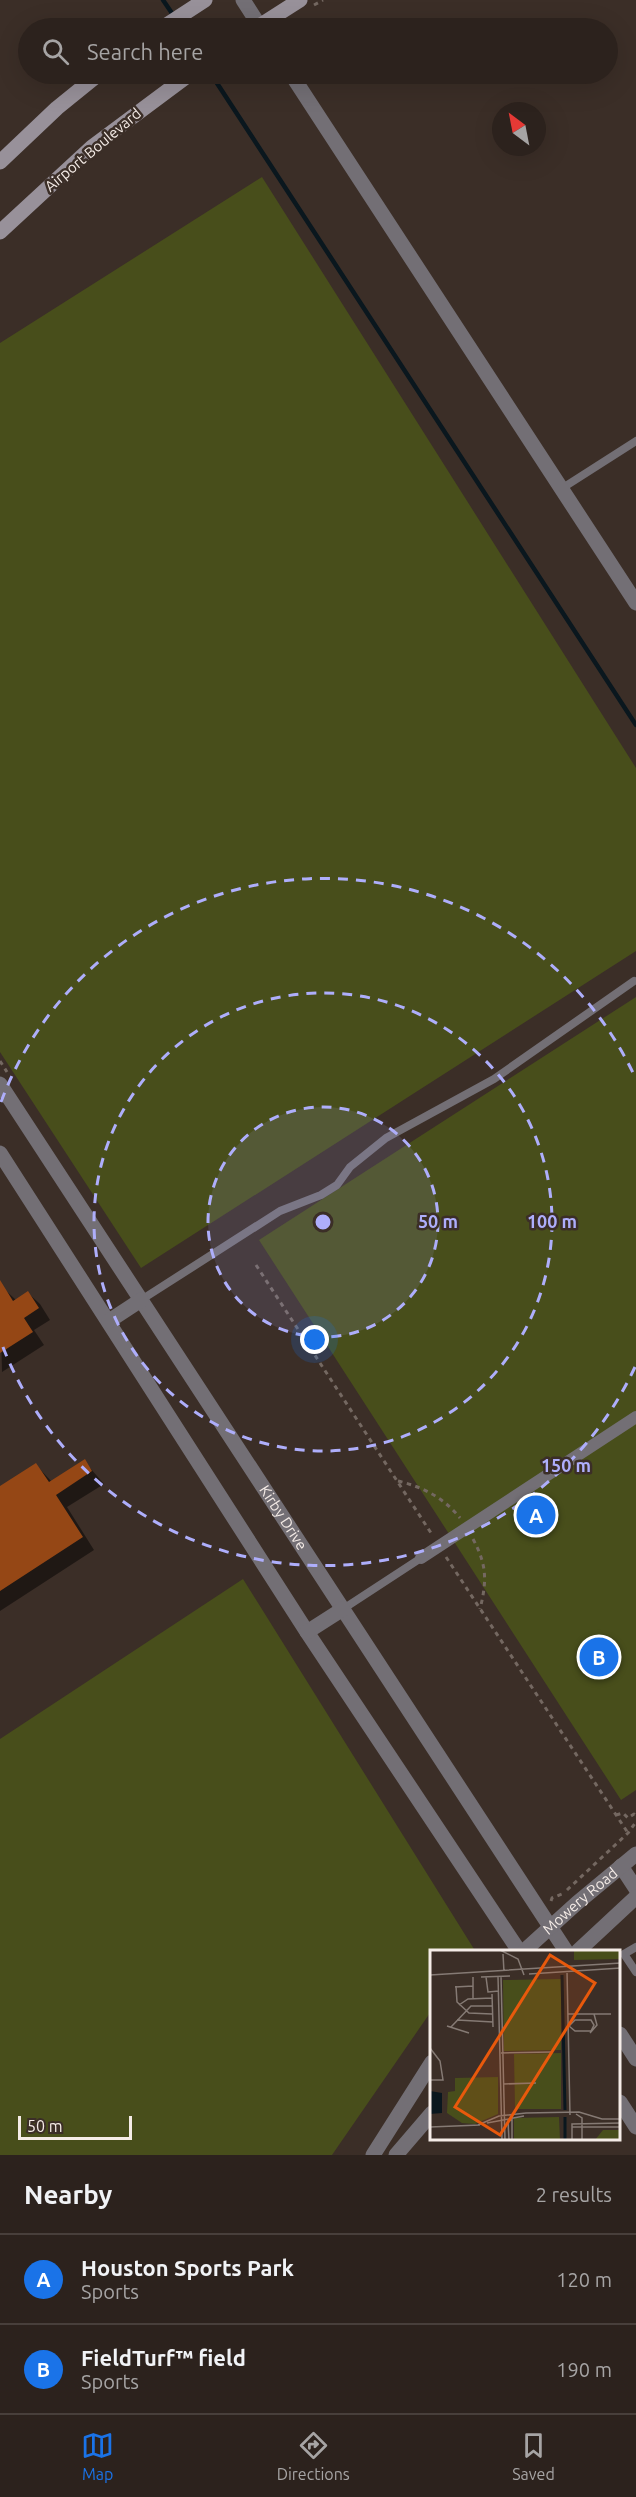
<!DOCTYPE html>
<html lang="en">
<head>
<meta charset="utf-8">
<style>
	:root { --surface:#2c221d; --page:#382f2a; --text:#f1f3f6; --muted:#a6a4a4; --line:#483f3b; --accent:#1a73e8 }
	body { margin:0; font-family:Ubuntu,sans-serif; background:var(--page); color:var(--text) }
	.compass { position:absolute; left:492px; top:102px; width:54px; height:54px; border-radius:50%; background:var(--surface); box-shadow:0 6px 24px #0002; rotate:328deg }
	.scale { position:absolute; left:18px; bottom:15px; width:114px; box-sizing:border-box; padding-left:6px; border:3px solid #f5ece7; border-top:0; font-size:16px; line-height:21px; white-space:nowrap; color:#f5ece7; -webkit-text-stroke:4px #3b2e27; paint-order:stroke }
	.you { position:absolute; left:315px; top:1340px; width:21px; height:21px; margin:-15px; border:4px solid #fff; border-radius:50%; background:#1a73e8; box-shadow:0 0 0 9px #1a73e833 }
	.badge { display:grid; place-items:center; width:39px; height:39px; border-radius:50%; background:var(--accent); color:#fff; font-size:20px; font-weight:700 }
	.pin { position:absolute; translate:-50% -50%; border:3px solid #fff; box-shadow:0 2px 6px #0006 }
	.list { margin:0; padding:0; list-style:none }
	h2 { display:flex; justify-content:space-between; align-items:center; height:78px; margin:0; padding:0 24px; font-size:26px }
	h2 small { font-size:20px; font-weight:400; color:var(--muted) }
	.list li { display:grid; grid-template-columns:39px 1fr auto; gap:18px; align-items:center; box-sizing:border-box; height:90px; padding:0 24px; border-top:2px solid var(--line) }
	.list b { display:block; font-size:22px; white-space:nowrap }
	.list p { margin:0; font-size:20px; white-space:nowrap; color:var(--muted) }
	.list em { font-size:20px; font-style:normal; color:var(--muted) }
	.icon { flex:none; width:33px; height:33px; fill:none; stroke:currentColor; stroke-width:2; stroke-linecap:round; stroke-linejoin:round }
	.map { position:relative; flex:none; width:636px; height:2155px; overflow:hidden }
	.search { position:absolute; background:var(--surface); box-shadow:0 6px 24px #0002; left:18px; right:18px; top:18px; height:66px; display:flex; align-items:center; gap:15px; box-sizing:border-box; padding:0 21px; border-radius:33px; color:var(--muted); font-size:22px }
	.sheet { height:258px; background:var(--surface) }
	nav { display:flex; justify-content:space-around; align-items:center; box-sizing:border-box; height:84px; border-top:2px solid var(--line); background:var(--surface); font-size:16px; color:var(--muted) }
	nav a { display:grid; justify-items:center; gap:3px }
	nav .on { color:var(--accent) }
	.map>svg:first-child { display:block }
	.green { fill:#484e1b }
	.shadow { fill:#0007 }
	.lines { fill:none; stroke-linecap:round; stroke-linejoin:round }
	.stream { stroke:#0a171e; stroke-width:4.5 }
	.building { fill:#954715 }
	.path { stroke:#746861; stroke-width:3; stroke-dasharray:4.5 4.5; stroke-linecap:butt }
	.service { stroke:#736f75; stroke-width:8 }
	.pedestrian { stroke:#736f75; stroke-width:12 }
	.tertiary { stroke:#736f75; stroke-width:15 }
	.secondary { stroke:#98919a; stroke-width:15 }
	.ring { fill:none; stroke:#aeaefb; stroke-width:3; stroke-dasharray:10 8 }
	.labels { text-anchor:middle; stroke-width:5; stroke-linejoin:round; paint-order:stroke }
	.street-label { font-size:15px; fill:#f5ece7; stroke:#3b2e27 }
	.inset-river { fill:none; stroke:#0a171e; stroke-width:3 }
	.inset-road { fill:none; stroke:#857a74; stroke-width:1.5 }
	.view { fill:#e8590c; fill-opacity:0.15; stroke:#e8590c; stroke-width:3 }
	.inset-edge { fill:none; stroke:#f5ece7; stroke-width:3 }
	.centre { fill:#aeaefb; stroke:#3b2e27; stroke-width:3 }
	.ring-label { font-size:18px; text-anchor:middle; font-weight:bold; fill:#aeaefb; stroke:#3b2e27; stroke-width:5; stroke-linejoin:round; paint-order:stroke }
</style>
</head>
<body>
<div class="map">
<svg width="636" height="2155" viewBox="0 0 636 2155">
	<rect width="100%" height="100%" fill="#3b2e27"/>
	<path class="green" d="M262,177L636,768V951L141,1268L0,1052V343Z
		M636,997V1790L621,1800L259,1240Z
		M243,1579L474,1949L432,1951V2010L332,2155H0V1739Z"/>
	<path class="shadow" d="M3,1288L16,1300L28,1293L40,1304L50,1320L34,1330L44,1345L2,1372L0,1290Z
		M84,1461L104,1484L67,1507L94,1550L0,1611V1488L36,1465L52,1482Z"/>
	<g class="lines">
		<path class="stream" d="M163,0L182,28
			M211,74L636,725"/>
	</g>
	<path class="building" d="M0,1280L13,1301L28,1291L39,1308L24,1318L33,1332L0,1353Z
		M85,1459L92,1471L56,1495L83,1537L0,1591V1486L36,1463L49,1482Z"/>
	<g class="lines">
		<path class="path" d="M314,5L323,0
			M0,1061L7,1072
			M256,1265L433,1536
			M398,1481C423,1487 444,1498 460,1518
			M473,1539C487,1565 487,1581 480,1609
			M446,1557L628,1833
			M616,1815L623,1813L628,1818L634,1814L636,1816
			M567,1890L628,1833L636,1822
			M551,1901L552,1898L562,1894"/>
		<path class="service" d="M561,489L636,441
			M141,1300L280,1211L321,1195L337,1185L350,1167L386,1138L494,1079L634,981
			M343,1609L421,1558
			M636,1947L624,1954L636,1972"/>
		<path class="pedestrian" d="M421,1558L636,1417"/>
		<g class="tertiary">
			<path d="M243,0L261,28"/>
			<path d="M291,74L636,603"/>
			<path id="s1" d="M0,1084L566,1951"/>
			<path d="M0,1153L307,1632L519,1951"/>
			<path d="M109,1321L141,1300"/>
			<path d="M307,1632L343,1609"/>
			<path d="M621,1866L636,1889"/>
			<path id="s2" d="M524,1951L577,1903L636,1854"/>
			<path d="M578,1951L636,1897"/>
			<path d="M620,2034L636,2059"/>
			<path d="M620,2102L636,2127"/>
			<path d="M373,2155L432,2062"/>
			<path d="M396,2155L432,2113"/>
		</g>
		<path class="secondary" d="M162,28L205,0
			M256,28L300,0
			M0,162L57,108L99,74
			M0,232L92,147L190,74"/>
	</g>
	<circle cx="323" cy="1222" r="115" fill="#aeaefb" fill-opacity=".12"/>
	<g class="ring">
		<circle cx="323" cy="1222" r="115"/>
		<circle cx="323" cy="1222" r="229"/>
		<path d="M635 1367A344 344 0 0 1 1 1342M1 1102A344 344 0 0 1 635 1077"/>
	</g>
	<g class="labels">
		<g class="street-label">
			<text transform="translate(93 150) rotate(-40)" y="5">Airport Boulevard</text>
			<text dy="5" stroke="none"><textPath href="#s1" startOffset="518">Kirby Drive</textPath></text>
			<text dy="5" stroke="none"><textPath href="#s2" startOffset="75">Mowery Road</textPath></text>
		</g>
	</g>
	<g transform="translate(430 1950)">
		<rect width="190" height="190" fill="#3b2e27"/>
		<path d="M144,0H190V9L144,10ZM131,29V100L74,101L73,30ZM131,103V159H85L84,104ZM68,127V164L45,174L32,173L17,163L18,142L25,141V128ZM129,167L130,190H84V168ZM173,180H190V190H165Z" fill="#484e1b"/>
		<path d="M0,141L12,143V163L0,164Z" fill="#0a171e"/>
		<path class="inset-river" d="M132,25L135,160M135,167V190"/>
		<path class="inset-road" d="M70,0L88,9L94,25M73,4L74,22M137,21L140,165M99,24L191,18M0,25L191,13M68,26L72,190M71,26L75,190M43,27V48M51,27L80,26M56,27L58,42L69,41M26,36L27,52L39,63L62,64M25,37L43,36M62,44L63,77M29,55L38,49L62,48M138,64H181M27,70L63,72M17,76L39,83M139,76L145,70H161L164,75L161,81H145L139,76M21,77L41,56H62M160,83L167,75L164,64M0,98L10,111L13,130H0M71,103L122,102M74,134L106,133M146,164L152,168V177H191M82,165V190M57,173L94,166M48,175L69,166L96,163L149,162L172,169H191M0,177L50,175M142,177H152V190M79,190L78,171L82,170M142,190V174L191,173"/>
		<path class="view" d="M120,5L165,33L70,185L25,157Z"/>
		<rect width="190" height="190" class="inset-edge"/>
	</g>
	<circle cx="323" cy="1222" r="9" class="centre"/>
	<g class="ring-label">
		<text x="438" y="1228">50 m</text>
		<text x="552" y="1228">100 m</text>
		<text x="566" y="1472">150 m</text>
	</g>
</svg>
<svg class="compass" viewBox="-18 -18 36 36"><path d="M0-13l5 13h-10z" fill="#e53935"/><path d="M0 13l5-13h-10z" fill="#a6a4a4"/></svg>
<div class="scale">50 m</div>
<div class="you"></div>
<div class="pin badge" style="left:536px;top:1515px">A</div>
<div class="pin badge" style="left:599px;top:1657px">B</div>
<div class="search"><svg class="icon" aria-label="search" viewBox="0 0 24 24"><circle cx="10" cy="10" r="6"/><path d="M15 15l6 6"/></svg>Search here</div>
</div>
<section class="sheet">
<h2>Nearby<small>2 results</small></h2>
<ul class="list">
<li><span class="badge">A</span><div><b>Houston Sports Park</b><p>Sports</p></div><em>120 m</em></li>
<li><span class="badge">B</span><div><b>FieldTurf™ field</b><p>Sports</p></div><em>190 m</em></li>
</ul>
</section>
<nav>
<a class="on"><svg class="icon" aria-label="map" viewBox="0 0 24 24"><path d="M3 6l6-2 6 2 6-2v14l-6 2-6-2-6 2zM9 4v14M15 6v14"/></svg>Map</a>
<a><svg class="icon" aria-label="directions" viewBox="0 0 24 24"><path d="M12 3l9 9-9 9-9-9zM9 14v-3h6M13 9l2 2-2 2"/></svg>Directions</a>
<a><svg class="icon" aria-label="saved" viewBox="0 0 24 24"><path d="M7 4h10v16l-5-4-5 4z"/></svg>Saved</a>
</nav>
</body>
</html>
